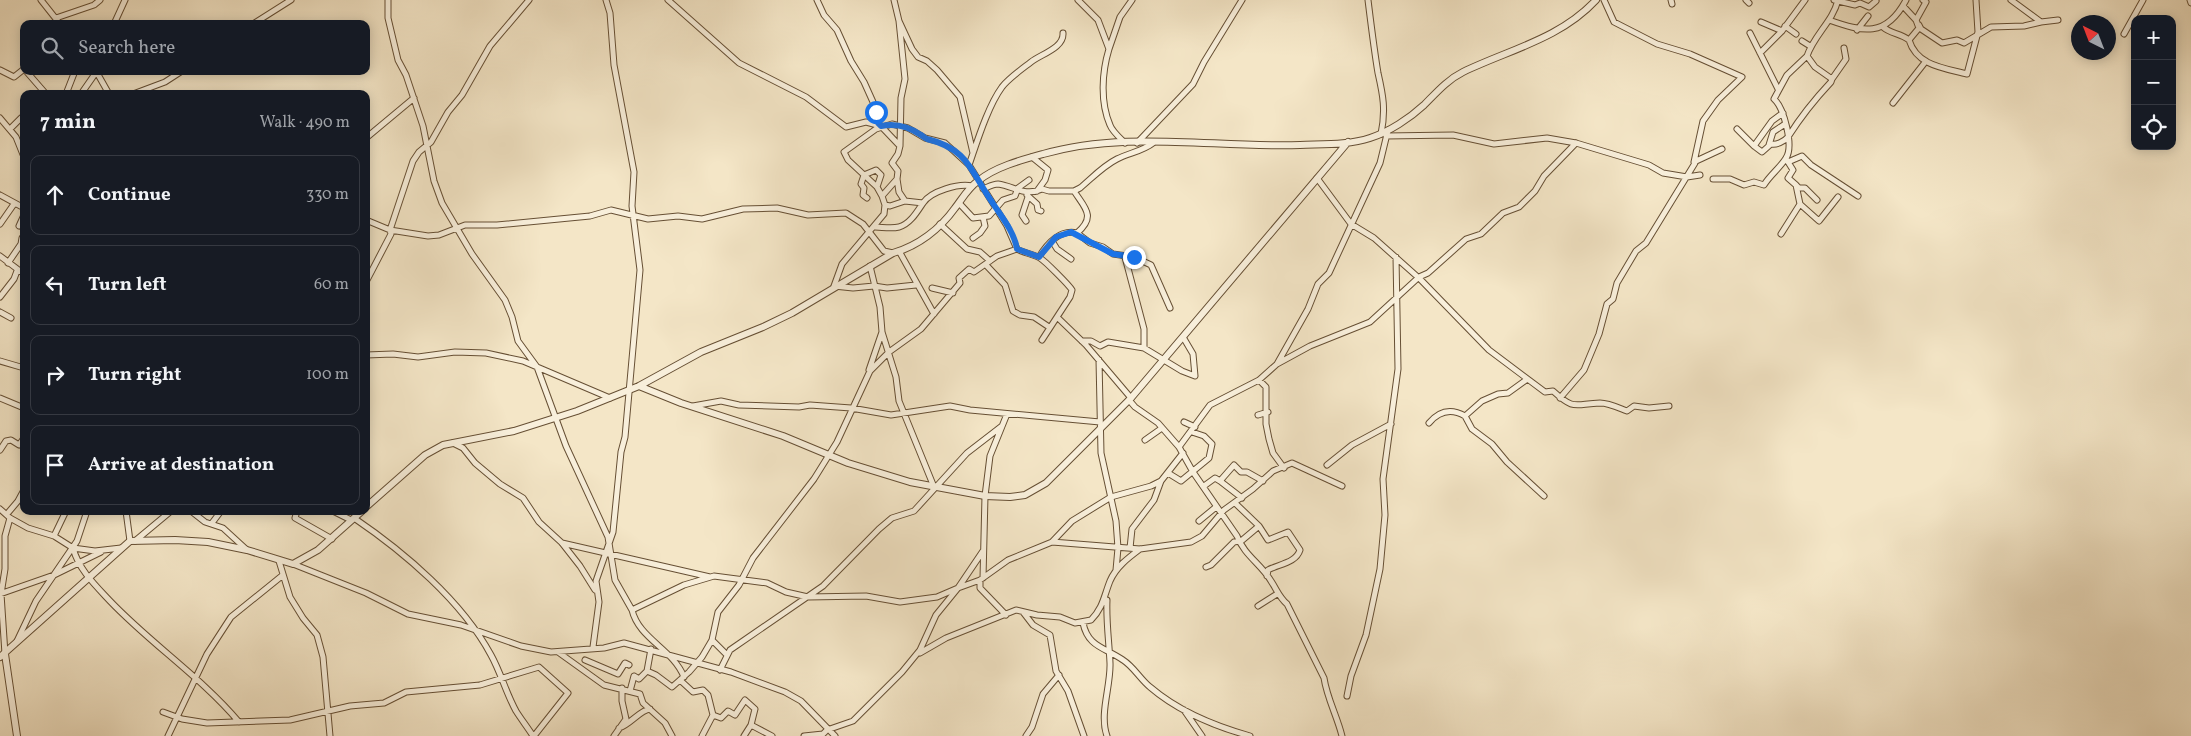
<!DOCTYPE html>
<html lang="en">
<head>
<meta charset="utf-8">
<style>
	:root { --surface:#171b24; --page:#242831; --text:#f1f3f6; --muted:#9ea1a6; --line:#363941 }
	body { margin:0; font-family:Vollkorn,serif; background:var(--page); color:var(--text) }
	.controls { position:absolute; right:15px; top:15px; display:grid; overflow:hidden; border-radius:10px; box-shadow:0 2px 12px #0003 }
	.controls button { width:45px; height:45px; display:grid; place-items:center; padding:0; border:0; border-bottom:1px solid var(--line); background:var(--surface); color:var(--text); font:25px sans-serif }
	.compass { position:absolute; left:2071px; top:15px; width:45px; height:45px; border-radius:50%; background:var(--surface); box-shadow:0 2px 12px #0003; rotate:318deg }
	.stop { position:absolute; width:15px; height:15px; margin:-11px; border:4px solid #1a73e8; border-radius:50%; background:#fff }
	.stop.end { background:#1a73e8; border-color:#fff; box-shadow:0 1px 5px #0008 }
	.list { margin:0; padding:0; list-style:none }
	h2 { display:flex; justify-content:space-between; align-items:center; height:65px; margin:0; padding:0 20px; font-size:21px }
	h2 small { font-size:16px; font-weight:400; color:var(--muted) }
	.list li { display:grid; grid-template-columns:32px 1fr auto; gap:15px; align-items:center; box-sizing:border-box; height:80px; margin:0 10px 10px; padding:0 10px; border:1px solid var(--line); border-radius:10px }
	.list b { display:block; font-size:19px; white-space:nowrap }
	.list em { font-size:16px; font-style:normal; color:var(--muted) }
	.icon { flex:none; width:28px; height:28px; fill:none; stroke:currentColor; stroke-width:2; stroke-linecap:round; stroke-linejoin:round }
	.map { position:relative; flex:none; width:2191px; height:736px; overflow:hidden }
	.search { position:absolute; background:var(--surface); box-shadow:0 2px 12px #0003; left:20px; top:20px; width:350px; height:55px; display:flex; align-items:center; gap:12px; box-sizing:border-box; padding:0 18px; border-radius:10px; color:var(--muted); font-size:19px }
	.panel { position:absolute; background:var(--surface); box-shadow:0 2px 12px #0003; left:20px; top:90px; width:350px; height:425px; border-radius:10px }
	.map>svg:first-child { display:block }
	.lines { fill:none; stroke-linecap:round; stroke-linejoin:round }
	.minor-casing { stroke:#664f34; stroke-width:7 }
	.tertiary-casing { stroke:#664f34; stroke-width:8 }
	.minor { stroke:#f8efdb; stroke-width:5 }
	.tertiary { stroke:#f8efdb; stroke-width:6 }
	.route { stroke:#1a73e8; stroke-width:6 }
</style>
</head>
<body>
<div class="map">
<svg width="2191" height="736" viewBox="0 0 2191 736">
	<rect width="100%" height="100%" fill="#f4e6c7"/>
	<filter id="stains"><feTurbulence type="fractalNoise" baseFrequency=".004" numOctaves="4"/><feColorMatrix values="0 0 0 0 .2 0 0 0 0 .09 0 0 0 0 .02 0 0 0 .5 -.17"/></filter>
	<radialGradient id="worn" r=".72"><stop offset=".6" stop-color="#630" stop-opacity="0"/><stop offset="1" stop-color="#630" stop-opacity=".3"/></radialGradient>
	<g class="lines">
		<g class="minor-casing">
			<path id="minor" d="M41,0L60,24
				M388,0V18L398,60L406,75L423,126L434,181L442,203L472,254L505,300L512,317L518,341L537,367L566,446L608,537L615,580L632,610L684,585L714,576L767,583L786,592L808,597L866,596L900,602L937,597L958,588L983,551
				M668,0L739,63L806,97L846,127L866,122L881,126
				M817,0L824,15L837,30L851,61L864,82L873,102L878,123L899,145
				M894,0L899,21L912,49L918,57L927,61L937,70L960,97L973,153
				M1078,0L1098,20L1109,49C1102,72 1100,102 1110,125C1112,131 1120,138 1125,143
				M1368,0C1371,24 1374,49 1378,73C1383,95 1386,110 1381,134
				M1604,0L1614,22L1657,44L1690,54L1742,77L1718,100L1703,121L1694,162L1722,149
				M1671,0L1672,4
				M1746,0L1749,3
				M1834,0L1855,5L1860,3L1869,7L1876,1
				M1923,0L1926,2L1916,20L1919,28L1909,40C1917,66 1944,68 1967,74L1978,32L1976,0
				M2011,0L2041,22L2058,20
				M2190,0L2191,3
				M1903,6L1916,20
				M56,18L94,5L100,0
				M1829,20C1863,32 1886,38 1906,0
				M899,21L905,79L901,98L900,146L898,154L892,163L898,171L897,179L882,196L885,205L884,214L842,264L834,286L853,288L874,286L887,288L916,285
				M1761,22L1782,31
				M114,24L125,0
				M253,24L291,0
				M1919,25L1921,29L1942,43L1957,40L1964,43L1991,27L2024,26L2041,22
				M1785,26L1796,34
				M1883,27C1891,34 1900,33 1909,40
				M1857,30L1868,16
				M1750,33L1778,89
				M2124,34L2143,0
				M1802,41L1810,46
				M1109,49L1120,17L1132,0
				M1760,53L1782,31L1805,0
				M0,70L14,77L24,69
				M26,71L46,94
				M96,71L109,94
				M1832,79L1846,59L1844,48
				M66,94L75,71
				M81,94L97,71
				M133,94L165,82L182,71
				M1893,103L1926,61
				M1783,113L1772,121L1754,146L1762,152L1771,144C1776,145 1784,142 1788,137C1800,118 1815,99 1831,82L1832,79L1815,67L1807,56C1814,35 1833,21 1838,0
				M0,118L16,137L24,157
				M10,129L21,118
				M1737,129L1754,146
				M1386,136L1453,135L1494,144L1547,138L1576,143L1649,165L1663,173L1687,177L1700,175
				M366,138L414,98
				M1137,143L1193,84L1204,62L1242,0
				M1769,145L1773,132L1785,124
				M1032,157L1048,170L1045,180L1037,191
				M1786,159L1788,162L1802,156L1811,165L1858,196
				M969,165C977,142 988,106 1002,87C1009,78 1022,69 1031,62C1041,54 1064,48 1063,33
				M1317,178L1351,224L1374,238L1420,279L1489,350L1545,392L1553,391C1575,411 1574,404 1600,403C1609,403 1619,408 1627,411L1634,406L1649,408L1669,406
				M897,179L899,192L905,201
				M1713,179H1730L1744,185L1754,182L1764,185C1770,175 1780,168 1786,158C1794,146 1784,108 1774,99L1787,75L1807,56
				M1796,185L1799,188H1805L1817,200
				M983,189C988,187 993,184 998,184C1014,186 1025,197 1042,189L1049,191H1074
				M0,195L24,208
				M1027,195L1037,204L1038,210L1041,211
				M882,196L877,187L848,160L844,152L876,129L892,124L908,128L925,138L945,143L969,165L1007,226L1017,249
				M867,198L863,195L864,188L861,184L864,175L876,170L881,175L877,187
				M959,203L973,218L989,216L1003,200L1015,196L1018,188L1029,180
				M1800,204L1819,221L1838,197
				M885,205L890,206L905,201L923,203
				M366,220L390,230L428,236L439,235L465,225H497L590,216L611,210L648,219L678,216L702,219L743,209L777,208L808,215L846,213L863,224L884,251L893,253
				M1026,221L1022,215L1028,197
				M0,224L14,204
				M940,224L967,249L980,252L990,261
				M19,226L24,215
				M875,227C882,227 891,229 899,227C910,224 917,212 923,203C931,191 959,183 972,186
				M1077,233L1090,243L1103,247L1113,254L1134,257L1151,265L1170,308
				M1781,234L1800,204L1796,185L1788,178L1793,170L1788,162
				M973,238L980,233L985,226L983,217
				M1052,241L1057,249L1071,259
				M899,251L934,314
				M0,256L24,274
				M1039,257C1047,244 1060,229 1077,233C1097,216 1084,207 1074,191L1080,188C1092,178 1103,166 1117,159C1129,153 1143,151 1153,143
				M1125,257L1144,329V348
				M8,263L21,244L22,238L24,239
				M986,265L1005,285L1013,311L1020,315L1034,317L1049,327
				M870,266L880,307L882,332L896,377L899,401L934,487
				M366,282L391,234L390,230L413,161L419,152L431,142L448,112L462,95L490,46L529,0
				M932,288L953,293
				M0,297L14,279L17,271
				M0,312L11,318
				M1057,317L1086,345L1131,398
				M1082,341H1091L1100,346L1108,342L1144,348L1182,371L1195,376L1193,354L1183,337
				M366,355L393,354L418,357L455,352L486,353L523,361L610,398
				M1099,360L1101,453L1116,521L1118,548L1116,570
				M0,361L24,368
				M1277,364L1310,346L1370,322L1419,277L1428,273L1466,239L1481,234L1503,213L1519,207L1535,191L1544,176L1576,143
				M869,370L882,332
				M1259,380L1266,387V424L1269,439L1273,453L1284,468
				M0,398L24,408
				M1560,398L1584,370L1599,334L1607,304L1613,299L1617,283L1636,251L1646,243L1695,163
				M1129,400L1135,407L1158,423L1179,447L1193,472L1237,536C1244,555 1262,565 1271,581C1277,590 1279,597 1287,604L1324,678C1327,698 1337,716 1342,736
				M693,406L721,401L739,405L799,407L810,405L851,408L891,415L950,406L970,410L1100,422
				M1258,415L1268,412
				M1465,416L1482,401L1498,394L1508,393L1526,380
				M1184,422L1195,427
				M1429,423C1439,411 1451,408 1465,416L1472,429L1492,444L1507,462L1544,496
				M1145,440L1162,428
				M453,443L463,448L475,463L500,484L523,498L539,522L562,543L580,566L595,590
				M1179,447L1210,405L1259,380L1277,364L1308,309L1318,284L1329,273L1380,163L1388,130
				M0,450L6,441L11,440L19,445L24,438
				M1327,465L1352,445L1391,424
				M1168,473L1181,481L1209,458L1212,444L1204,436L1192,432
				M1220,481L1242,498
				M1204,486L1215,478L1220,481L1234,465L1241,472H1247L1263,481
				M1235,503L1259,526L1268,540L1288,532L1300,550C1296,563 1279,564 1268,570L1267,576
				M0,509L10,518L28,528L54,536L73,548L95,551L121,548
				M126,511L130,541
				M191,511L205,522L223,528L247,550
				M297,511L295,518L332,539
				M333,511L351,520
				M7,514L18,501L24,490
				M354,518C404,552 462,601 491,655C501,673 506,693 516,711C521,719 528,728 533,736
				M1199,521L1216,507
				M212,523L221,511
				M54,536L66,511
				M135,541L171,511
				M1052,542L1140,549L1191,542L1202,536L1224,510L1253,489L1273,471L1292,463L1342,486
				M1240,542L1259,526
				M562,543L710,577
				M73,548C79,570 95,585 110,601C151,644 201,677 239,722
				M1130,548L1132,529L1154,500L1161,481
				M279,561L290,597L303,618L317,635L323,657L330,736
				M293,564L366,593L408,614L461,625L521,646L551,652L604,648L624,643L731,672L785,692L801,701L835,736
				M1206,567L1211,565L1234,542L1239,541
				M983,578L985,496L990,456L1007,414
				M980,580V588L1006,615
				M0,594L54,575L101,552
				M1107,600C1106,621 1109,641 1110,663C1111,686 1099,714 1107,736
				M1258,606L1277,594
				M632,610C639,639 673,649 684,677
				M1023,612L1033,625L1050,635L1056,671L1068,691L1084,736
				M1083,623C1088,647 1104,647 1123,660C1134,667 1140,679 1150,687C1178,711 1214,726 1250,736
				M712,640L727,655
				M17,641L36,601L77,541L87,511
				M593,647L599,602L596,581L613,532L621,452L625,437L640,270L632,206L634,172L614,65L610,13L606,0
				M558,652L604,685L640,694L643,703L665,723L672,736
				M920,653L946,638L1016,610L1037,615L1060,617L1075,623L1091,620C1103,608 1104,596 1110,581C1116,567 1128,558 1140,549
				M5,654L1,594L5,569V536L10,518
				M585,660L618,674L625,663L629,665
				M720,670L730,650L823,586L879,529L892,518L914,511L967,453L1002,426
				M647,671L651,649
				M680,680L693,692L703,690L708,695L713,715L702,736
				M630,691L634,676L639,679L647,671L656,675L672,687L689,672L702,657L712,640L718,612L739,585L753,558L814,479L837,442L870,371L889,352L921,329L960,283L959,278L969,269L974,272L997,256L1017,249C1024,253 1033,254 1040,258C1045,261 1069,285 1072,290L1070,297L1042,340
				M1347,696L1351,676L1366,635L1380,569L1385,515L1383,479L1398,369L1396,257
				M1184,710L1202,736
				M163,712L182,719L207,723L290,720L350,706L384,703L406,692L480,685L539,667L568,693L534,736
				M713,715L721,718L728,711L735,715L745,700L755,709L751,725
				M619,728C631,724 640,710 650,709
				M168,736L207,654L231,617L283,575
				M614,736L626,719L622,701V688
				M744,736L751,725L772,736
				M804,736L823,734L827,730L853,721L902,672L920,650L936,615L958,588L980,580L1008,560L1052,542L1072,521L1111,497L1151,486L1161,481L1183,453
				M1026,736L1032,727L1043,694L1059,675"/>
		</g>
		<g class="tertiary-casing">
			<path id="tertiary" d="M639,386L681,403L783,436L848,463L910,482L985,496L1010,497L1025,495L1046,483L1131,398L1348,142
				M366,507L425,455L443,445L514,431L577,411L639,386L701,352L763,327L792,313L893,253C918,246 940,229 955,208C962,199 968,188 978,181C995,167 1021,160 1043,154C1125,130 1215,148 1300,145C1323,144 1349,145 1370,138C1389,132 1410,118 1424,105C1436,93 1447,80 1463,72C1508,50 1560,39 1596,0
				M5,654L17,736
				M0,657L130,541L175,540L208,542L247,550L293,564L318,550L362,511"/>
		</g>
		<use href="#minor" class="minor"/>
		<use href="#tertiary" class="tertiary"/>
	</g>
	<g class="lines">
		<path class="route" d="M876,112L878,123L881,126C896,123 908,126 921,135C923,136 924,138 927,139C968,149 970,170 992,202C1001,216 1014,231 1017,249L1039,257L1056,237L1071,232L1113,254L1134,257"/>
	</g>
	<rect width="100%" height="100%" filter="url(#stains)"/>
	<rect width="100%" height="100%" fill="url(#worn)"/>
</svg>
<div class="controls">
<button>+</button>
<button>−</button>
<button><svg class="icon" aria-label="locate" viewBox="0 0 24 24"><circle cx="12" cy="12" r="6"/><path d="M12 2v4M12 18v4M2 12h4M18 12h4"/></svg></button>
</div>
<svg class="compass" viewBox="-18 -18 36 36"><path d="M0-13l5 13h-10z" fill="#e53935"/><path d="M0 13l5-13h-10z" fill="#9ea1a6"/></svg>
<div class="stop" style="left:876px;top:112px"></div>
<div class="stop end" style="left:1134px;top:257px"></div>
<div class="search"><svg class="icon" aria-label="search" viewBox="0 0 24 24"><circle cx="10" cy="10" r="6"/><path d="M15 15l6 6"/></svg>Search here</div>
<section class="panel">
<h2>7 min<small>Walk · 490 m</small></h2>
<ul class="list">
<li><svg class="icon" aria-label="ahead" viewBox="0 0 24 24"><path d="M12 20V5M6 11l6-6 6 6"/></svg><div><b>Continue</b></div><em>330 m</em></li>
<li><svg class="icon" aria-label="left" viewBox="0 0 24 24"><path d="M17 20v-9H6M10 6l-5 5 5 5"/></svg><div><b>Turn left</b></div><em>60 m</em></li>
<li><svg class="icon" aria-label="right" viewBox="0 0 24 24"><path d="M7 20v-9h11M14 6l5 5-5 5"/></svg><div><b>Turn right</b></div><em>100 m</em></li>
<li><svg class="icon" aria-label="arrive" viewBox="0 0 24 24"><path d="M6 21V4h12l-3 4 3 4H6"/></svg><div><b>Arrive at destination</b></div></li>
</ul>
</section>
</div>
</body>
</html>
